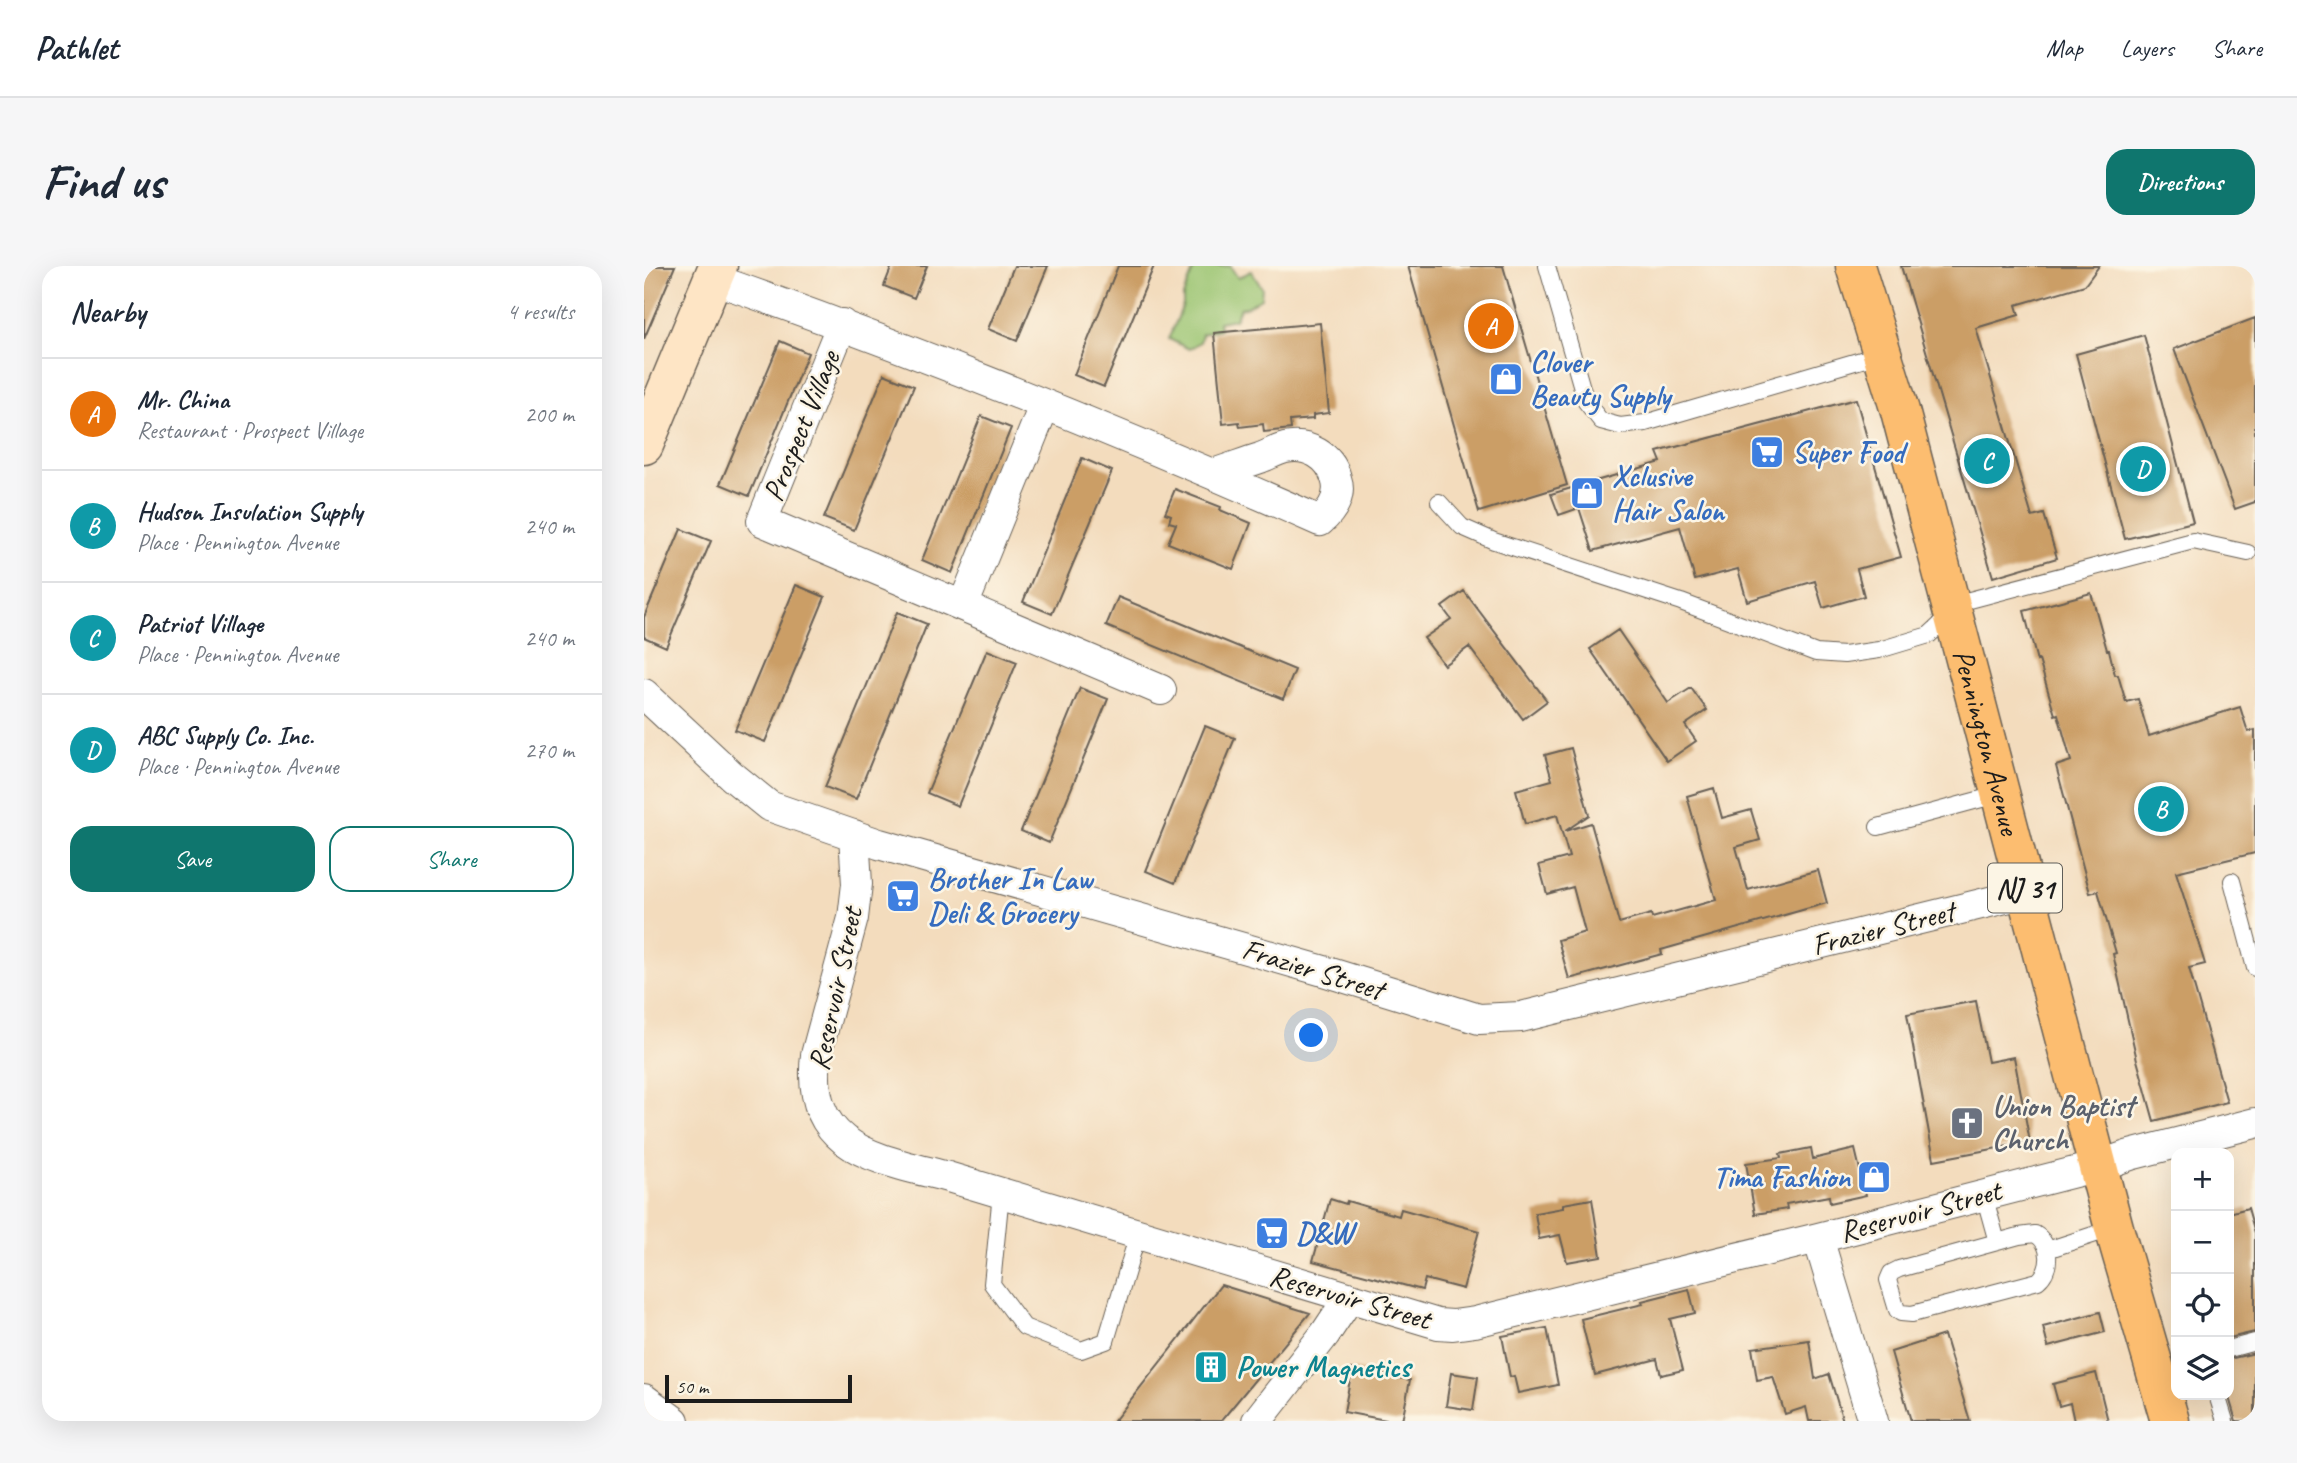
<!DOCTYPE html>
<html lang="en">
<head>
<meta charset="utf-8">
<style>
	:root { --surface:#fff; --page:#f6f6f7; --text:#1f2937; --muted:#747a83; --line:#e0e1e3; --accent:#0f766e }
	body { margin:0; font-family:Caveat,sans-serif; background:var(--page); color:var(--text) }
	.controls { position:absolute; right:21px; bottom:21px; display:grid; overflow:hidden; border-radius:14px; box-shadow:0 7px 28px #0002 }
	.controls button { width:63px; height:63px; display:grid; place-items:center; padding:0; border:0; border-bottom:2px solid var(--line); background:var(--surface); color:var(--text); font:35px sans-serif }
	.scale { position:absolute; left:21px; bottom:18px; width:187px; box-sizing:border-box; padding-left:7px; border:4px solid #1c1c1c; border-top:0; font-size:19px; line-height:24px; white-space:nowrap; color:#1c1c1c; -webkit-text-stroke:5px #fcf5e5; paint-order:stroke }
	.you { position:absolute; left:668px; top:770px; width:24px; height:24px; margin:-18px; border:5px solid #fff; border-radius:50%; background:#1a73e8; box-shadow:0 0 0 10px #1a73e833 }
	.badge { display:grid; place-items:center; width:46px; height:46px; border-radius:50%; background:var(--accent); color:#fff; font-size:23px; font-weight:700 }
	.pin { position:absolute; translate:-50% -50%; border:4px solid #fff; box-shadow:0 2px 7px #0006 }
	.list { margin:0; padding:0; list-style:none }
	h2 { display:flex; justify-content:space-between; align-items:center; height:91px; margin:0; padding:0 28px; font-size:30px }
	h2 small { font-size:23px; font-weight:400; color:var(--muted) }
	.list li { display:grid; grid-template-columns:46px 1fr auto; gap:21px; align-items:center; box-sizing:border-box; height:112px; padding:0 28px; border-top:2px solid var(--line) }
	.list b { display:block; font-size:26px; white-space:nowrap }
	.list p { margin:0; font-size:23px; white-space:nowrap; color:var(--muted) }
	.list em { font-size:23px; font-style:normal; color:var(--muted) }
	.actions { display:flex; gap:14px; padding:21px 28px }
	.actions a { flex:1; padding:16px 0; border:2px solid var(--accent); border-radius:21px; text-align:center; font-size:24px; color:var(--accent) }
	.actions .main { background:var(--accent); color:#fff }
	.icon { flex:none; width:38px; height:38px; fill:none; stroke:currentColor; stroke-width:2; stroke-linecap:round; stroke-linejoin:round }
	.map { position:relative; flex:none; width:1611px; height:1155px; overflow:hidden; border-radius:21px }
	header { display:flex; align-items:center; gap:42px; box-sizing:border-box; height:98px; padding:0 35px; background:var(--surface); border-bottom:2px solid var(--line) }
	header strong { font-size:33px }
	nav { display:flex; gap:38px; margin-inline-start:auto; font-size:24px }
	.intro { display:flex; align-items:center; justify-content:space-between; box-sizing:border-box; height:168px; padding:0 42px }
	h1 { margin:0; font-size:49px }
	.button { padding:18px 32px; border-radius:21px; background:var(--accent); color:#fff; font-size:24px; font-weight:700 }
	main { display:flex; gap:42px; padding:0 42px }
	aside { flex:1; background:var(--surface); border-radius:21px; box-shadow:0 7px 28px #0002 }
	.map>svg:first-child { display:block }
	.green { fill:#9bc572; stroke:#5c7047; stroke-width:2 }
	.building { fill:#cb9e66 }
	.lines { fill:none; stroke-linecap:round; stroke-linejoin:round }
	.lane-casing { stroke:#675f54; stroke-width:18 }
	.street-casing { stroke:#675f54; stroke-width:32 }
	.secondary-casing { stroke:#675f54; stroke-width:41 }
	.primary-casing { stroke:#675f54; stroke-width:41 }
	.lane { stroke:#fff; stroke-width:16 }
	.street { stroke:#fff; stroke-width:30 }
	.secondary { stroke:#fee5c5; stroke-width:38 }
	.primary { stroke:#fcbd6f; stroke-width:38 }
	.labels { text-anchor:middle; stroke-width:5; stroke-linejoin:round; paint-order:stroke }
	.shield { fill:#fcf5e5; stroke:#5f5d58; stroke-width:2 }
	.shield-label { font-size:28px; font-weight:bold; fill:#1c1c1c }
	.shop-label { font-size:30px; font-weight:bold; fill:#366cbe; stroke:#fcf5e5; text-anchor:start }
	.street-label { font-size:30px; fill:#1c1c1c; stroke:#fcf5e5 }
	.worship-label { font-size:30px; font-weight:bold; fill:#5b616d; stroke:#fcf5e5; text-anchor:start }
	.culture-label { font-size:30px; font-weight:bold; fill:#0d838f; stroke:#fcf5e5; text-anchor:start }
</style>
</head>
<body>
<header>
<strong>Pathlet</strong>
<nav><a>Map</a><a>Layers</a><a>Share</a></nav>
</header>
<div class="intro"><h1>Find us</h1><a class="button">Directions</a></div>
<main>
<aside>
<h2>Nearby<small>4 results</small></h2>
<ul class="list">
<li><span class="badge" style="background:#e8710a">A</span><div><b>Mr. China</b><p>Restaurant · Prospect Village</p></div><em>200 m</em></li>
<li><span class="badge" style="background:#0f9aa8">B</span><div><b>Hudson Insulation Supply</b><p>Place · Pennington Avenue</p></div><em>240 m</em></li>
<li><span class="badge" style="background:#0f9aa8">C</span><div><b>Patriot Village</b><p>Place · Pennington Avenue</p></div><em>240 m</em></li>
<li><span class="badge" style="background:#0f9aa8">D</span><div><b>ABC Supply Co. Inc.</b><p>Place · Pennington Avenue</p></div><em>270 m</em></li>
</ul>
<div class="actions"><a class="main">Save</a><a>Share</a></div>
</aside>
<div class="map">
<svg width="1611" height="1155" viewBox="0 0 1611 1155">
	<rect width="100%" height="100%" fill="#fcf5e5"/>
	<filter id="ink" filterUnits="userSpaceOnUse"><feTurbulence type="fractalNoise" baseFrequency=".0143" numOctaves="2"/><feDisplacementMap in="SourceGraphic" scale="14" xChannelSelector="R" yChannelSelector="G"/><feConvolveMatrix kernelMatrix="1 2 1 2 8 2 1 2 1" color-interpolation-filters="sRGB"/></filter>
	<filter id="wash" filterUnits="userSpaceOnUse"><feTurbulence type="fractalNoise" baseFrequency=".00686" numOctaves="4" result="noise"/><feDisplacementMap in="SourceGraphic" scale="28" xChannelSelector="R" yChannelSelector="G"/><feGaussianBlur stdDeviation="1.57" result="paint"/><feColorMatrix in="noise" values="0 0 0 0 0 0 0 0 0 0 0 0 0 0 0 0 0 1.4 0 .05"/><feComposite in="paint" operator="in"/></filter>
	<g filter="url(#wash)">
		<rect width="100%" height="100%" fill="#f3dcbd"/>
		<path class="green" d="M551,0H586L594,12L607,5L618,22L617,32L602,41L596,42L591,53L575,56L576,63L558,68L556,76L545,83L525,73L539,39V30Z"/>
		<g id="blocks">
			<path class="building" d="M0,0H31L0,73Z
				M248,0H283L270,32L240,20Z
				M370,0H404L373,75L344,63Z
				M474,0H510L460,121L430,109Z
				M764,0H859L923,219L835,246Z
				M1257,0H1455L1441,19L1372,39L1375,49L1332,62L1388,251L1400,248L1413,292L1349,311Z
				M1611,52V236L1591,243L1530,83Z
				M676,57L685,147L669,149V153L646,155L647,163L620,166L619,158L596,161L595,156L579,158L570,67Z
				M1500,69L1549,256L1481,273L1432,88Z
				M136,75L164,87L105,230L76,218Z
				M240,108L270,120L210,264L180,252Z
				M1212,133L1257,291L1213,303L1220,330L1179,342L1171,315L1103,335L1094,303L1051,314L1036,261L949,285L935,242L915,249L907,228L1017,196L1013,186Z
				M337,150L367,162L308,307L278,294Z
				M438,192L468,205L408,348L379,336Z
				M531,223L577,241L576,244L607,257L589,303L524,277L532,258L525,256L527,249L521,247Z
				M37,263L67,275L22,381L0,371V351Z
				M152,319L181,331L121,476L91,464Z
				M820,325L903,435L879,453L825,381L800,399L780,372L807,353L798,341Z
				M1447,327L1463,384H1465L1471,409H1474L1482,436L1494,433L1505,470L1596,441L1604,466L1611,464V587L1532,606L1561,698L1545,702L1583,836L1510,855L1493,794L1469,688L1472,687L1454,625L1446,627L1412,500L1427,495L1414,448L1411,449L1395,394L1393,395L1380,345Z
				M474,331L651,404L639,433L462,360Z
				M253,346L283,358L212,533L181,521Z
				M974,364L1024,437L1047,422L1063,444L1041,459L1052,475L1023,495L946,383Z
				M343,384L373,396L314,540L283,527Z
				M436,422L464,433L405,577L377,565Z
				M561,460L591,472L531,617L502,605Z
				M927,482L945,549L921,565L947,557L975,657L1007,648L1008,652L1072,634L1043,530L1070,522L1078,552L1107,544L1116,574L1092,581L1104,624L1174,604L1183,637L1017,684L1018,688L925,713L914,674L941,666L929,621L903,628L895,599L925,591L913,549L881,558L872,524L908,514L901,489Z
				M1332,735L1344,796L1370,791L1386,876L1290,894L1263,748Z
				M1167,882L1169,893L1211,883L1222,929L1186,937L1185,930L1142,938L1143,943L1111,948L1102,897L1137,892L1136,888Z
				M686,933L702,938L703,935L755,950L757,943L835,965L819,1023L781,1013L778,1024L669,995Z
				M948,933L957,990L923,996L916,969L895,973L891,947L919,942V938Z
				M1604,942L1611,967V1066L1585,1072V947Z
				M577,1019L666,1047L577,1155H470Z
				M1045,1023L1051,1047L1026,1053L1039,1104L1017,1109L1013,1093L951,1109L937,1053L999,1038L998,1035Z
				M1456,1046L1461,1066L1404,1081L1399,1061Z
				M903,1062L914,1119L874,1127L870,1110L866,1111L858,1070Z
				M1300,1069L1326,1155H1267L1247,1086Z
				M1165,1074L1171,1113L1185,1108L1199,1155H1165L1162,1141L1141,1148L1129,1111L1113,1114L1108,1082Z
				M1611,1087V1155H1592L1585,1131V1093Z
				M708,1103L766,1114L758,1155H747L700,1146Z
				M807,1107L834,1111L829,1144L802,1140Z
				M1452,1107L1464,1155H1430L1426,1137L1415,1140L1409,1118Z"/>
		</g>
	</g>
	<g filter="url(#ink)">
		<use href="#blocks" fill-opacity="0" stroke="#675f54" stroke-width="2"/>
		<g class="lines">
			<g class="lane-casing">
				<path id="lane" d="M903,0L942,136L957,155L976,160L1001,157L1238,88
					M795,236L818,261L850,275L1037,336L1172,387L1200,389L1235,384L1285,369L1322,335L1549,275L1604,287
					M1234,561L1356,528
					M1588,615L1611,702
					M357,927L348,1018L380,1061L437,1084L462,1075L494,968
					M1340,929L1353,976
					M1391,968C1408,978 1408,1003 1394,1015L1268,1048L1257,1047L1253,1044L1244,1014L1247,1007L1255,1003L1375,970Z
					M1403,984L1470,962
					M1585,1083L1611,1076
					M1573,1129L1581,1155"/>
			</g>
			<g class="street-casing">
				<path id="street" d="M69,13C275,85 477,167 676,255C689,244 698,229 692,212C686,190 664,177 641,182C633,184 624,189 616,192C600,197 585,203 569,208
					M198,58L118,255L517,424
					M319,340L400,140
					M0,428L88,510L125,540L235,578L683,706L835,753L877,751L1382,627
					M210,569L213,618L209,652L172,789C161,884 232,892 304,911L794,1058L809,1059L831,1056L1174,972L1454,900L1486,889L1611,857
					M1174,972L1229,1155
					M0,1133L30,1155
					M613,1155L681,1068L705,1032"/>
			</g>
			<g class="secondary-casing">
				<path id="secondary" d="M0,179L74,0"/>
			</g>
			<g class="primary-casing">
				<g id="primary">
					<path id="s1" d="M1211,0L1256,145L1470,962L1526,1155"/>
				</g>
			</g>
			<use href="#lane" class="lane"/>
			<use href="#street" class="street"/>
			<use href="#secondary" class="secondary"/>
			<use href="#primary" class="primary"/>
		</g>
	</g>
	<defs>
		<g id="shop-square" transform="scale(1.75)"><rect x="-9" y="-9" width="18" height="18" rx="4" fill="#3f7fe0" stroke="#fcf5e5"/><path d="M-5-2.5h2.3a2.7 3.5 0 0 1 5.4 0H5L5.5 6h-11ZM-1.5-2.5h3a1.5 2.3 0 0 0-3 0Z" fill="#fff"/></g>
		<g id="supermarket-square" transform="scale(1.75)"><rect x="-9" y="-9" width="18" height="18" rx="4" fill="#3f7fe0" stroke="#fcf5e5"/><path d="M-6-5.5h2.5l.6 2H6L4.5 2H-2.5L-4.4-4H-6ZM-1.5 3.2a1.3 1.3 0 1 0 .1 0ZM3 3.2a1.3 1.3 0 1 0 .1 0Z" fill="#fff"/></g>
		<g id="church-square" transform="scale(1.75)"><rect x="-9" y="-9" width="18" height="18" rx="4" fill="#6b7280" stroke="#fcf5e5"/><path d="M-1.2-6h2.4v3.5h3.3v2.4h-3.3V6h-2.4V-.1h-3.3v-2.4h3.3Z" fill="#fff"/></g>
		<g id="building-square" transform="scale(1.75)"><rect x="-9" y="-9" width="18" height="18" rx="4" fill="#0f9aa8" stroke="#fcf5e5"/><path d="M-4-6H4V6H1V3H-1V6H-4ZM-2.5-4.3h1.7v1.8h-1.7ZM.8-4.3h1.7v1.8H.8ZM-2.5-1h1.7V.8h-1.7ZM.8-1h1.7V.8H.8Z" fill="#fff"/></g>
	</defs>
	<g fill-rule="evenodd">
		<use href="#shop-square" x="862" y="113"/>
		<use href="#supermarket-square" x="1123" y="186"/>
		<use href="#shop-square" x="943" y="227"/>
		<use href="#supermarket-square" x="259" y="630"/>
		<use href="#church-square" x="1323" y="857"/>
		<use href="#shop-square" x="1230" y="911"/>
		<use href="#supermarket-square" x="628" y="967"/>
		<use href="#building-square" x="567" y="1101"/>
	</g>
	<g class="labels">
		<rect class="shield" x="1344" y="597.5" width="74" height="49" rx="5"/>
		<g class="shield-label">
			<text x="1381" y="632">NJ 31</text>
		</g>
		<g class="shop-label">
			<text x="886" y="106">Clover<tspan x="886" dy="34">Beauty Supply</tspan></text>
			<text x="1148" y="196">Super Food</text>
			<text x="968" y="220">Xclusive<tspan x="968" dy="34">Hair Salon</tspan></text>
			<text x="284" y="623">Brother In Law<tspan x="284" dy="34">Deli &amp; Grocery</tspan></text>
			<text x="1206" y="921" text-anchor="end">Tima Fashion</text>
			<text x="652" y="977">D&amp;W</text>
		</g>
		<g class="street-label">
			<text transform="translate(157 160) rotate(-68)" y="10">Prospect Village</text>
			<text dy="10" stroke="none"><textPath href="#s1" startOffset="494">Pennington Avenue</textPath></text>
			<text transform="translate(1239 662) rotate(-14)" y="10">Frazier Street</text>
			<text transform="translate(669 703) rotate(17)" y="10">Frazier Street</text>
			<text transform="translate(191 723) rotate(-78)" y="10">Reservoir Street</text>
			<text transform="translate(1276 945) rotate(-15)" y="10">Reservoir Street</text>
			<text transform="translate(706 1031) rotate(16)" y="10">Reservoir Street</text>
		</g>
		<g class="worship-label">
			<text x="1348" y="850">Union Baptist<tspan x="1348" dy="34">Church</tspan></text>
		</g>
		<g class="culture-label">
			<text x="592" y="1111">Power Magnetics</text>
		</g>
	</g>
</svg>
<div class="controls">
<button>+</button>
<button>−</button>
<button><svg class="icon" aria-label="locate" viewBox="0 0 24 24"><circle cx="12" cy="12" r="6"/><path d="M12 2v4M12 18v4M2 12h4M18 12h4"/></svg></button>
<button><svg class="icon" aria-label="layers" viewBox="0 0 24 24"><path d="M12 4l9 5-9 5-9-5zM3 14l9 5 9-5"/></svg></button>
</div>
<div class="scale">50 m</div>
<div class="you"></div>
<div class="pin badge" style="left:847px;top:60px;background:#e8710a">A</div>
<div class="pin badge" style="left:1517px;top:543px;background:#0f9aa8">B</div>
<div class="pin badge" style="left:1343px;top:195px;background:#0f9aa8">C</div>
<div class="pin badge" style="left:1499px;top:203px;background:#0f9aa8">D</div>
</div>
</main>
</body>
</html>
